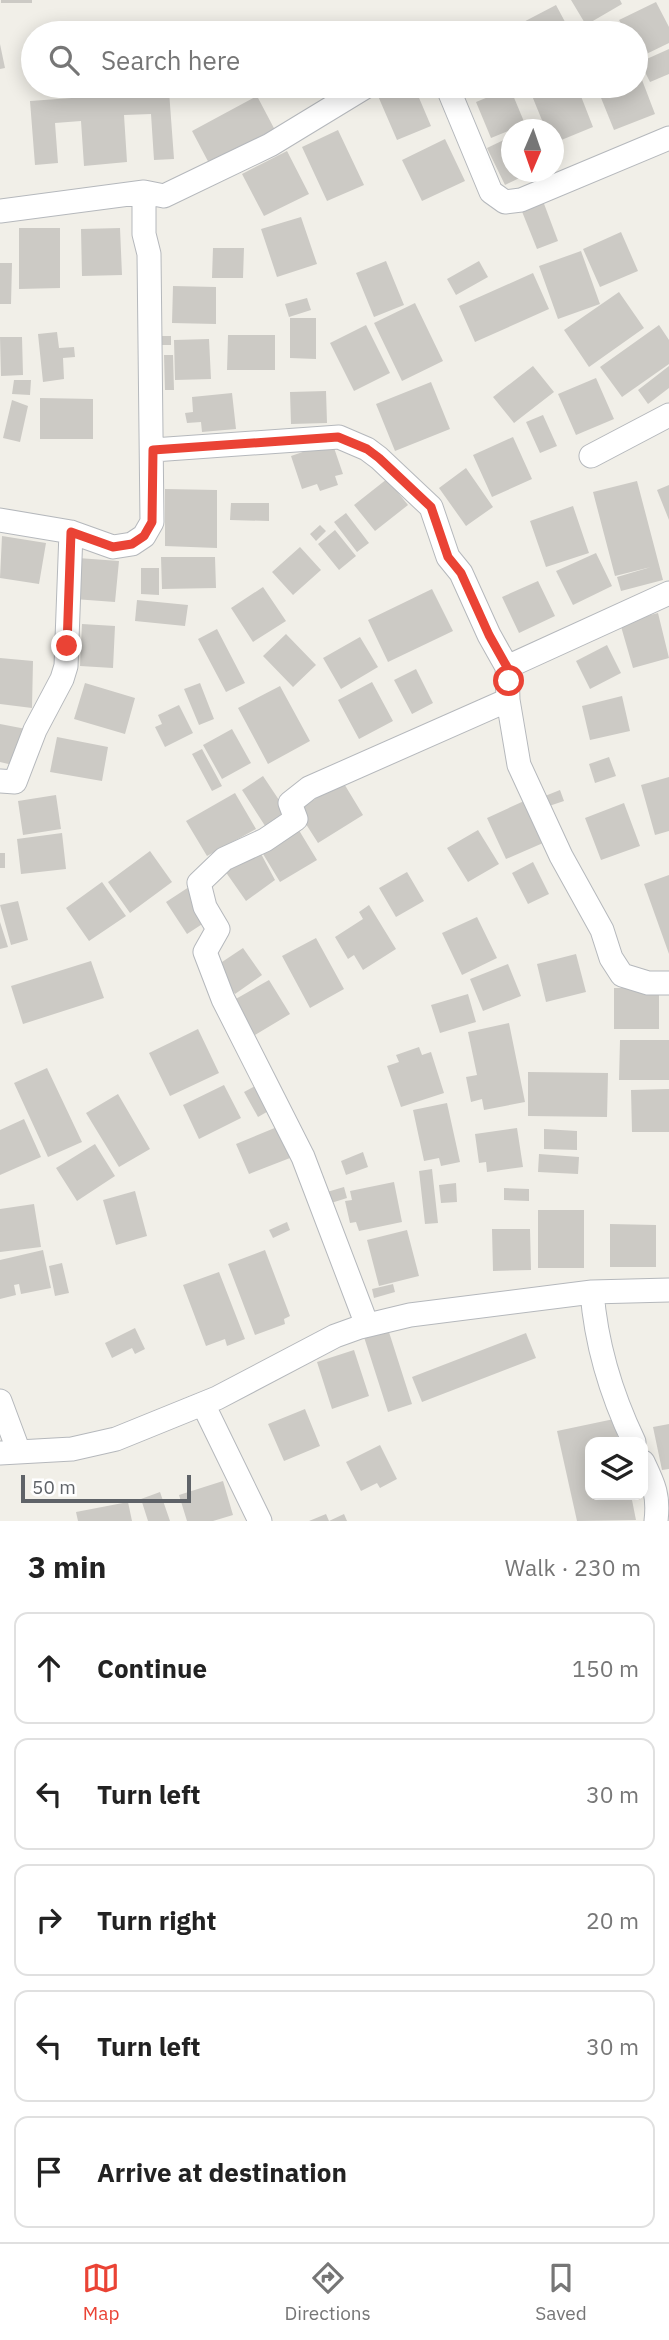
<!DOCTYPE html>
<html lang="en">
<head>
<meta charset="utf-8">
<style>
	:root { --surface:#fff; --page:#f6f6f6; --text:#222; --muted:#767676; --line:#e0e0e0; --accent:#ea4335 }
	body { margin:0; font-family:"IBM Plex Sans",sans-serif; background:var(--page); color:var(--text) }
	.controls { position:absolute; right:21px; bottom:21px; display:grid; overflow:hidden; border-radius:14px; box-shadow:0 4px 18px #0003 }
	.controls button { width:63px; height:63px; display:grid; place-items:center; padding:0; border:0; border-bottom:2px solid var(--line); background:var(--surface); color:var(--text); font:35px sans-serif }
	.compass { position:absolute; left:501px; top:119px; width:63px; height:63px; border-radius:50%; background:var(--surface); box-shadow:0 4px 18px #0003; rotate:182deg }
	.scale { position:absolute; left:21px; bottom:18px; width:170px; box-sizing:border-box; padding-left:7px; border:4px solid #5f6368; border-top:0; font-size:19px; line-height:24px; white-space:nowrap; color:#5f6368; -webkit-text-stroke:5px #fff; paint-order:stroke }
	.stop { position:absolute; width:21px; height:21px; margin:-16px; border:5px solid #ea4335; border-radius:50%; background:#fff }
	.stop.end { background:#ea4335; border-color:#fff; box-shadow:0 2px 7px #0008 }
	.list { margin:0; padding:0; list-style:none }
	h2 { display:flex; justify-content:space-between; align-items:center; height:91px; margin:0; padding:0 28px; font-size:30px }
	h2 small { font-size:23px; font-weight:400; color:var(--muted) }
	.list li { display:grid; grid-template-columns:46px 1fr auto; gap:21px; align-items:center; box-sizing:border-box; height:112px; margin:0 14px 14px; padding:0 14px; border:2px solid var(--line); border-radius:14px }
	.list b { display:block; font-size:26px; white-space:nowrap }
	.list em { font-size:23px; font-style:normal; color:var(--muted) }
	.icon { flex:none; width:38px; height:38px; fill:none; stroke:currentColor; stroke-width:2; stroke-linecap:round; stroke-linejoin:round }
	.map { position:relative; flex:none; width:669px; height:1521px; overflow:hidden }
	.search { position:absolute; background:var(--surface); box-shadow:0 4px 18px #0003; left:21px; right:21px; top:21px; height:77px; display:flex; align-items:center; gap:18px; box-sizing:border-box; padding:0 24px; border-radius:38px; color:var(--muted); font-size:26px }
	.sheet { height:721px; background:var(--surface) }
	nav { display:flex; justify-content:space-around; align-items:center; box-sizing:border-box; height:98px; border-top:2px solid var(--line); background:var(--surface); font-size:19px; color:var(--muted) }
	nav a { display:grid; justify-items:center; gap:4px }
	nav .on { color:var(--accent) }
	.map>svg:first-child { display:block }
	.building { fill:#cccac5 }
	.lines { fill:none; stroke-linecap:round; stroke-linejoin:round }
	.minor-casing { stroke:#b5b8bc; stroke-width:25 }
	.minor { stroke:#fff; stroke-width:23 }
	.route { stroke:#ea4335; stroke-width:9 }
</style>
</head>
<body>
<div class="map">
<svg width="669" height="1521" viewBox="0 0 669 1521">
	<rect width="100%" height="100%" fill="#f1efe8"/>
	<path class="building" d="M1,0H32V3H1Z
		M571,0H620L622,4L586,25Z
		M656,2L669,27V43L638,58L636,53V33H626L619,20Z
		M556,5L571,33H515L512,28Z
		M0,44L5,68L0,69Z
		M669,49V74L650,82L640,62Z
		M639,72L655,114L614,130L597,88L603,86H636V73Z
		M402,86H414L431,126L397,140L378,96Z
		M417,86H439L420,93Z
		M528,86H577L593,127L554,143V130H546Z
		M510,88L525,124L491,138L476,102Z
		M169,91L174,159L154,160L151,114L124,115L127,162L84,166L81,121L55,123L58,163L35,165L30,101Z
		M257,96L276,132L211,167L192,131Z
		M537,123L540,130H524Z
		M338,130L364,185L327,201L302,147Z
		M512,136V172H532L505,185L487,148Z
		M445,139L465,181L422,201L402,160Z
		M287,151L309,194L264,216L242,174Z
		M543,201L558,241L537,249L521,209Z
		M301,217L317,264L277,277L261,229Z
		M19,228H60V288L19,289Z
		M120,228L122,275L82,276L81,229Z
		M621,232L638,271L600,287L583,249Z
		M213,248H244L243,278H212Z
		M581,251L600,304L558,319L539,266Z
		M386,261L404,305L374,317L356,273Z
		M479,261L488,277L456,295L447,279Z
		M0,263H12L11,304H0Z
		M533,273L549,309L475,342L459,306Z
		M173,286L216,287V324L172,323Z
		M619,292L644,328L589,367L564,330Z
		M307,298L311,310L289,317L285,304Z
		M415,303L443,361L402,381L374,323Z
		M290,318H316V359L290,358Z
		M366,325L390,373L354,391L330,343Z
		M659,325L669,340V364L622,397L600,367Z
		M57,332L59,348L74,347L75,357L63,358L64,379L43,382L38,334Z
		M228,335H275V370H227Z
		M157,336H171V345H157Z
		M0,337H22L23,375L1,376Z
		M209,339L211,379L175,380L174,340Z
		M164,355H173L174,390H165Z
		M533,366L554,392L514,423L493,397Z
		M669,366V388L648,404L638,390Z
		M596,378L614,419L576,435L558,394Z
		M14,380H31L30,395L12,394Z
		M431,382L450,429L395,451L376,404Z
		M326,391L327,423L291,424L290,392Z
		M232,393L236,429L202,432L201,422L187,423L185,413L193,412L192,397Z
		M40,398L93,399V439H40Z
		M12,400L28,406L20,442L3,438Z
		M543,415L557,446L540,453L526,422Z
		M513,437L532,479L492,497L473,455Z
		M332,442L343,474L335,476L338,485L320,491L317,484L302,489L291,456Z
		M466,468L493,507L466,526L439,488Z
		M387,479L408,505L375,531L354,505Z
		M637,481L663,580L621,591L617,577L651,567L615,576L593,492Z
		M669,485V520L657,490Z
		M165,489L217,490V548L165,546Z
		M231,503H269V521L230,520Z
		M573,506L589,553L546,567L530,521Z
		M346,513L369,543L357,552L334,522Z
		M320,525L326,531L316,541L310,534Z
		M335,530L356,556L339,570L318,544Z
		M2,536L46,543L39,584L0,578Z
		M300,547L321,570L293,595L272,572Z
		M596,553L612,586L573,605L556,571Z
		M161,557H215L216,588L162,589Z
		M78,558L119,561L115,602L74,599Z
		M141,568H159V595L141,594Z
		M538,581L555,616L519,633L502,597Z
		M263,587L286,621L253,642L231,608Z
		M432,589L453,631L388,662L368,620Z
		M137,600L188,605L185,626L135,621Z
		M658,613L669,658L633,668L620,623Z
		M82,624L115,626L113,668L80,666Z
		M217,629L245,683L226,692L198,639Z
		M286,634L316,665L293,687L263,656Z
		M360,637L378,667L341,689L323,658Z
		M607,645L621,673L590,689L576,661Z
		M0,658L33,661L32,708L0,704Z
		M416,669L433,703L412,714L394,680Z
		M372,682L393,721L359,739L338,700Z
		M85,683L135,698L125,734L74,719Z
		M200,683L214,719L199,725L184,689Z
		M280,686L310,741L268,764L238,708Z
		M622,696L630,731L590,740L582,706Z
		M179,705L193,733L165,747L155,727L162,724L158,715Z
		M0,724L26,729L17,766L0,762Z
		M232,729L251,763L222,779L203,745Z
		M57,737L108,747L102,781L50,772Z
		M202,749L222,786L212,791L192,754Z
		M609,757L616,776L595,783L589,764Z
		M263,776L291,818L269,832L242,790Z
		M669,777V831L655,835L641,785Z
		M343,782L363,815L318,843L297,810Z
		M560,790L564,801L549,806L545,796Z
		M235,793L256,829L207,856L186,821Z
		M56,795L61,829L23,835L18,801Z
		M524,801L543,843L506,859L487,818Z
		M624,803L640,846L601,860L585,818Z
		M297,827L317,860L280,882L260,849Z
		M478,830L499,864L468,882L447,848Z
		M62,833L66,869L21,874L17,839Z
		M259,850L275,880L246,901L225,871Z
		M150,851L172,882L130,913L108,882Z
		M0,853H5V868H0Z
		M533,862L549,894L528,904L512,873Z
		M407,872L424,901L396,917L379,888Z
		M669,875V954L644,884Z
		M102,882L126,916L89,941L66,908Z
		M189,887L210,919L187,934L166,902Z
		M18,901L28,940L11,945L0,905Z
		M369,905L396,949L363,970L354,955L348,959L335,937L363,919L359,912Z
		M477,917L497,958L462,975L442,933Z
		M0,922L8,947L0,949Z
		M316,938L344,989L310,1008L282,956Z
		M243,948L262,975L235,994L216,966Z
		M576,954L586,992L546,1002L537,964Z
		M91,961L104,998L23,1024L11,986Z
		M508,964L521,996L483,1011L470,979Z
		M269,980L290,1014L255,1035L234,1000Z
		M614,988H659V1029H614Z
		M468,994L476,1022L440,1033L431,1005Z
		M509,1023L525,1102L484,1110L482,1099L471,1102L466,1077L477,1075L468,1032Z
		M198,1029L219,1073L170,1096L149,1053Z
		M620,1040H669V1080H619Z
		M419,1047L422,1055L431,1052L444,1093L401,1107L387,1066L399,1062L396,1055Z
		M47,1068L82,1142L48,1157L14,1083Z
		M528,1072L608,1073L607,1117L528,1116Z
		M259,1084L272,1109L258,1117L244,1092Z
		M224,1085L241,1118L199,1139L183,1105Z
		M669,1089V1132H632L631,1090Z
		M118,1094L150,1149L119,1167L86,1113Z
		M447,1103L460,1162L441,1166L439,1158L424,1161L413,1110Z
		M24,1119L41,1157L0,1175V1130Z
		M277,1127L290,1158L249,1174L236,1144Z
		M517,1128L523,1167L487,1172L486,1162L479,1163L475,1134Z
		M544,1129L577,1131V1150L544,1149Z
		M95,1144L115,1176L77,1201L56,1168Z
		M363,1152L368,1167L346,1175L341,1161Z
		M539,1154L579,1157L578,1174L538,1172Z
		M432,1169L438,1223L425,1224L419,1171Z
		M394,1182L402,1222L359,1231L356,1222L350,1223L345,1201L352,1200L350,1191Z
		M456,1183L457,1202L441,1203L439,1185Z
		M344,1187L347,1198L331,1203L327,1192Z
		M504,1188L529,1189V1201L504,1200Z
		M135,1191L147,1236L116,1245L103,1200Z
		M34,1204L41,1247L0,1252V1209Z
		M538,1210H584V1268H538Z
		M287,1222L290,1230L273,1238L269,1230Z
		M610,1224L656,1225V1267H610Z
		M492,1229H530L531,1270L493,1271Z
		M407,1230L419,1276L379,1286L367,1240Z
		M43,1250L51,1288L21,1294L19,1284L14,1285L16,1295L0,1299V1260Z
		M265,1250L290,1316L284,1319L285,1324L255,1335L228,1264Z
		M62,1263L69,1293L55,1296L49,1266Z
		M219,1272L245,1339L227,1346L225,1339L206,1346L183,1285Z
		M393,1284L395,1292L374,1298L372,1289Z
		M135,1328L145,1349L135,1354L132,1348L112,1358L105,1343Z
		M388,1329L412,1404L388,1412L364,1337Z
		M526,1333L536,1358L422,1402L412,1377Z
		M354,1350L369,1396L332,1409L317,1362Z
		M305,1409L320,1446L284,1461L268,1424Z
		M614,1419L619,1442H590V1495H631L636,1520L577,1521L557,1431Z
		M669,1424V1469L662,1470L653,1427Z
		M380,1445L397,1479L380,1488L377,1483L361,1491L346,1462Z
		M223,1481L233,1515L213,1521H187L179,1495Z
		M160,1492L170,1521H148L141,1499Z
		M128,1502L132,1521H78L76,1512Z
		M326,1514L329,1521L344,1514L347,1521H309Z"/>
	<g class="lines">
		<g class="minor-casing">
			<path id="minor" d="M447,86L491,192L505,202L521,200L669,138
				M0,211L144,192L164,196L270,145L367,86
				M153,450L339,437L367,449L379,458L431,507L448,557L461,573L489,635L507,667L508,700L519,765L561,856L602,930L611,958L622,975L648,983H669
				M591,456L669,415
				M0,520L71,532L113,547L132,544L144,536L152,522L149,254L144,234V192
				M507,667L669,593
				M0,781L15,782L35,730L62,679L66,666L71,532
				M592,1292C596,1343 612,1396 634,1442
				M367,1325L303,1157L223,999L205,952L218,929L205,907L199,883L224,859L265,840L296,819L290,803L309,788L508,700
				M0,1401L19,1452
				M203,1404L260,1521
				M0,1453L72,1449L116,1439L217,1398L335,1336L360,1327L410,1315L592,1292L669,1290
				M643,1462C654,1485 659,1495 656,1521"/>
		</g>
		<use href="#minor" class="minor"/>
	</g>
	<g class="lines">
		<path class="route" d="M67,646L71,532L113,547L132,544L144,536L152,522L153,450L338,437L367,449L379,458L431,507L448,557L461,573L489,635L507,667L509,681"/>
	</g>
</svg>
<div class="controls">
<button><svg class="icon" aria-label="layers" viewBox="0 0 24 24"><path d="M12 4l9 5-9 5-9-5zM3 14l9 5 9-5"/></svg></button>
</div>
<svg class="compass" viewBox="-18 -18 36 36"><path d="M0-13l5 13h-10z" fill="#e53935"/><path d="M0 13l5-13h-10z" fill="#767676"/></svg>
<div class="scale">50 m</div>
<div class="stop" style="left:509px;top:681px"></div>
<div class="stop end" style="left:67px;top:646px"></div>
<div class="search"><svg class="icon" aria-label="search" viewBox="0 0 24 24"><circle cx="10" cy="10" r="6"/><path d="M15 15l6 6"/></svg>Search here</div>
</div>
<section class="sheet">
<h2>3 min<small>Walk · 230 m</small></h2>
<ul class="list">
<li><svg class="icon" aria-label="ahead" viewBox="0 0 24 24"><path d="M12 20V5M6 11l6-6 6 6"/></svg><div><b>Continue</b></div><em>150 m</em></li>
<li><svg class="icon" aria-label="left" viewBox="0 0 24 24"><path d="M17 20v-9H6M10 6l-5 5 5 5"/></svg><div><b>Turn left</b></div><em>30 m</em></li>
<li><svg class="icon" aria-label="right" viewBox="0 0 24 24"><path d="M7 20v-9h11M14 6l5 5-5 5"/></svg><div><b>Turn right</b></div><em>20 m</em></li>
<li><svg class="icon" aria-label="left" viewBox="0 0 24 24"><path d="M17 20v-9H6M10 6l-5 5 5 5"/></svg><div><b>Turn left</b></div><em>30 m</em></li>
<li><svg class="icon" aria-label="arrive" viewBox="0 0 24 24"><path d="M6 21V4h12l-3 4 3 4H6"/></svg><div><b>Arrive at destination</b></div></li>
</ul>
</section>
<nav>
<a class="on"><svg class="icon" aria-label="map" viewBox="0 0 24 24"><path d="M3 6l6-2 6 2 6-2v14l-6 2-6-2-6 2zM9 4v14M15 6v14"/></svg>Map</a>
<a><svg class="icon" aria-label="directions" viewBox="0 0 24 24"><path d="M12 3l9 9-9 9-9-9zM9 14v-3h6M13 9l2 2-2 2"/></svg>Directions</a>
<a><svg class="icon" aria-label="saved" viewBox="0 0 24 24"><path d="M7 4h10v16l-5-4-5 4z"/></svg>Saved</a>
</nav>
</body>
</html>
